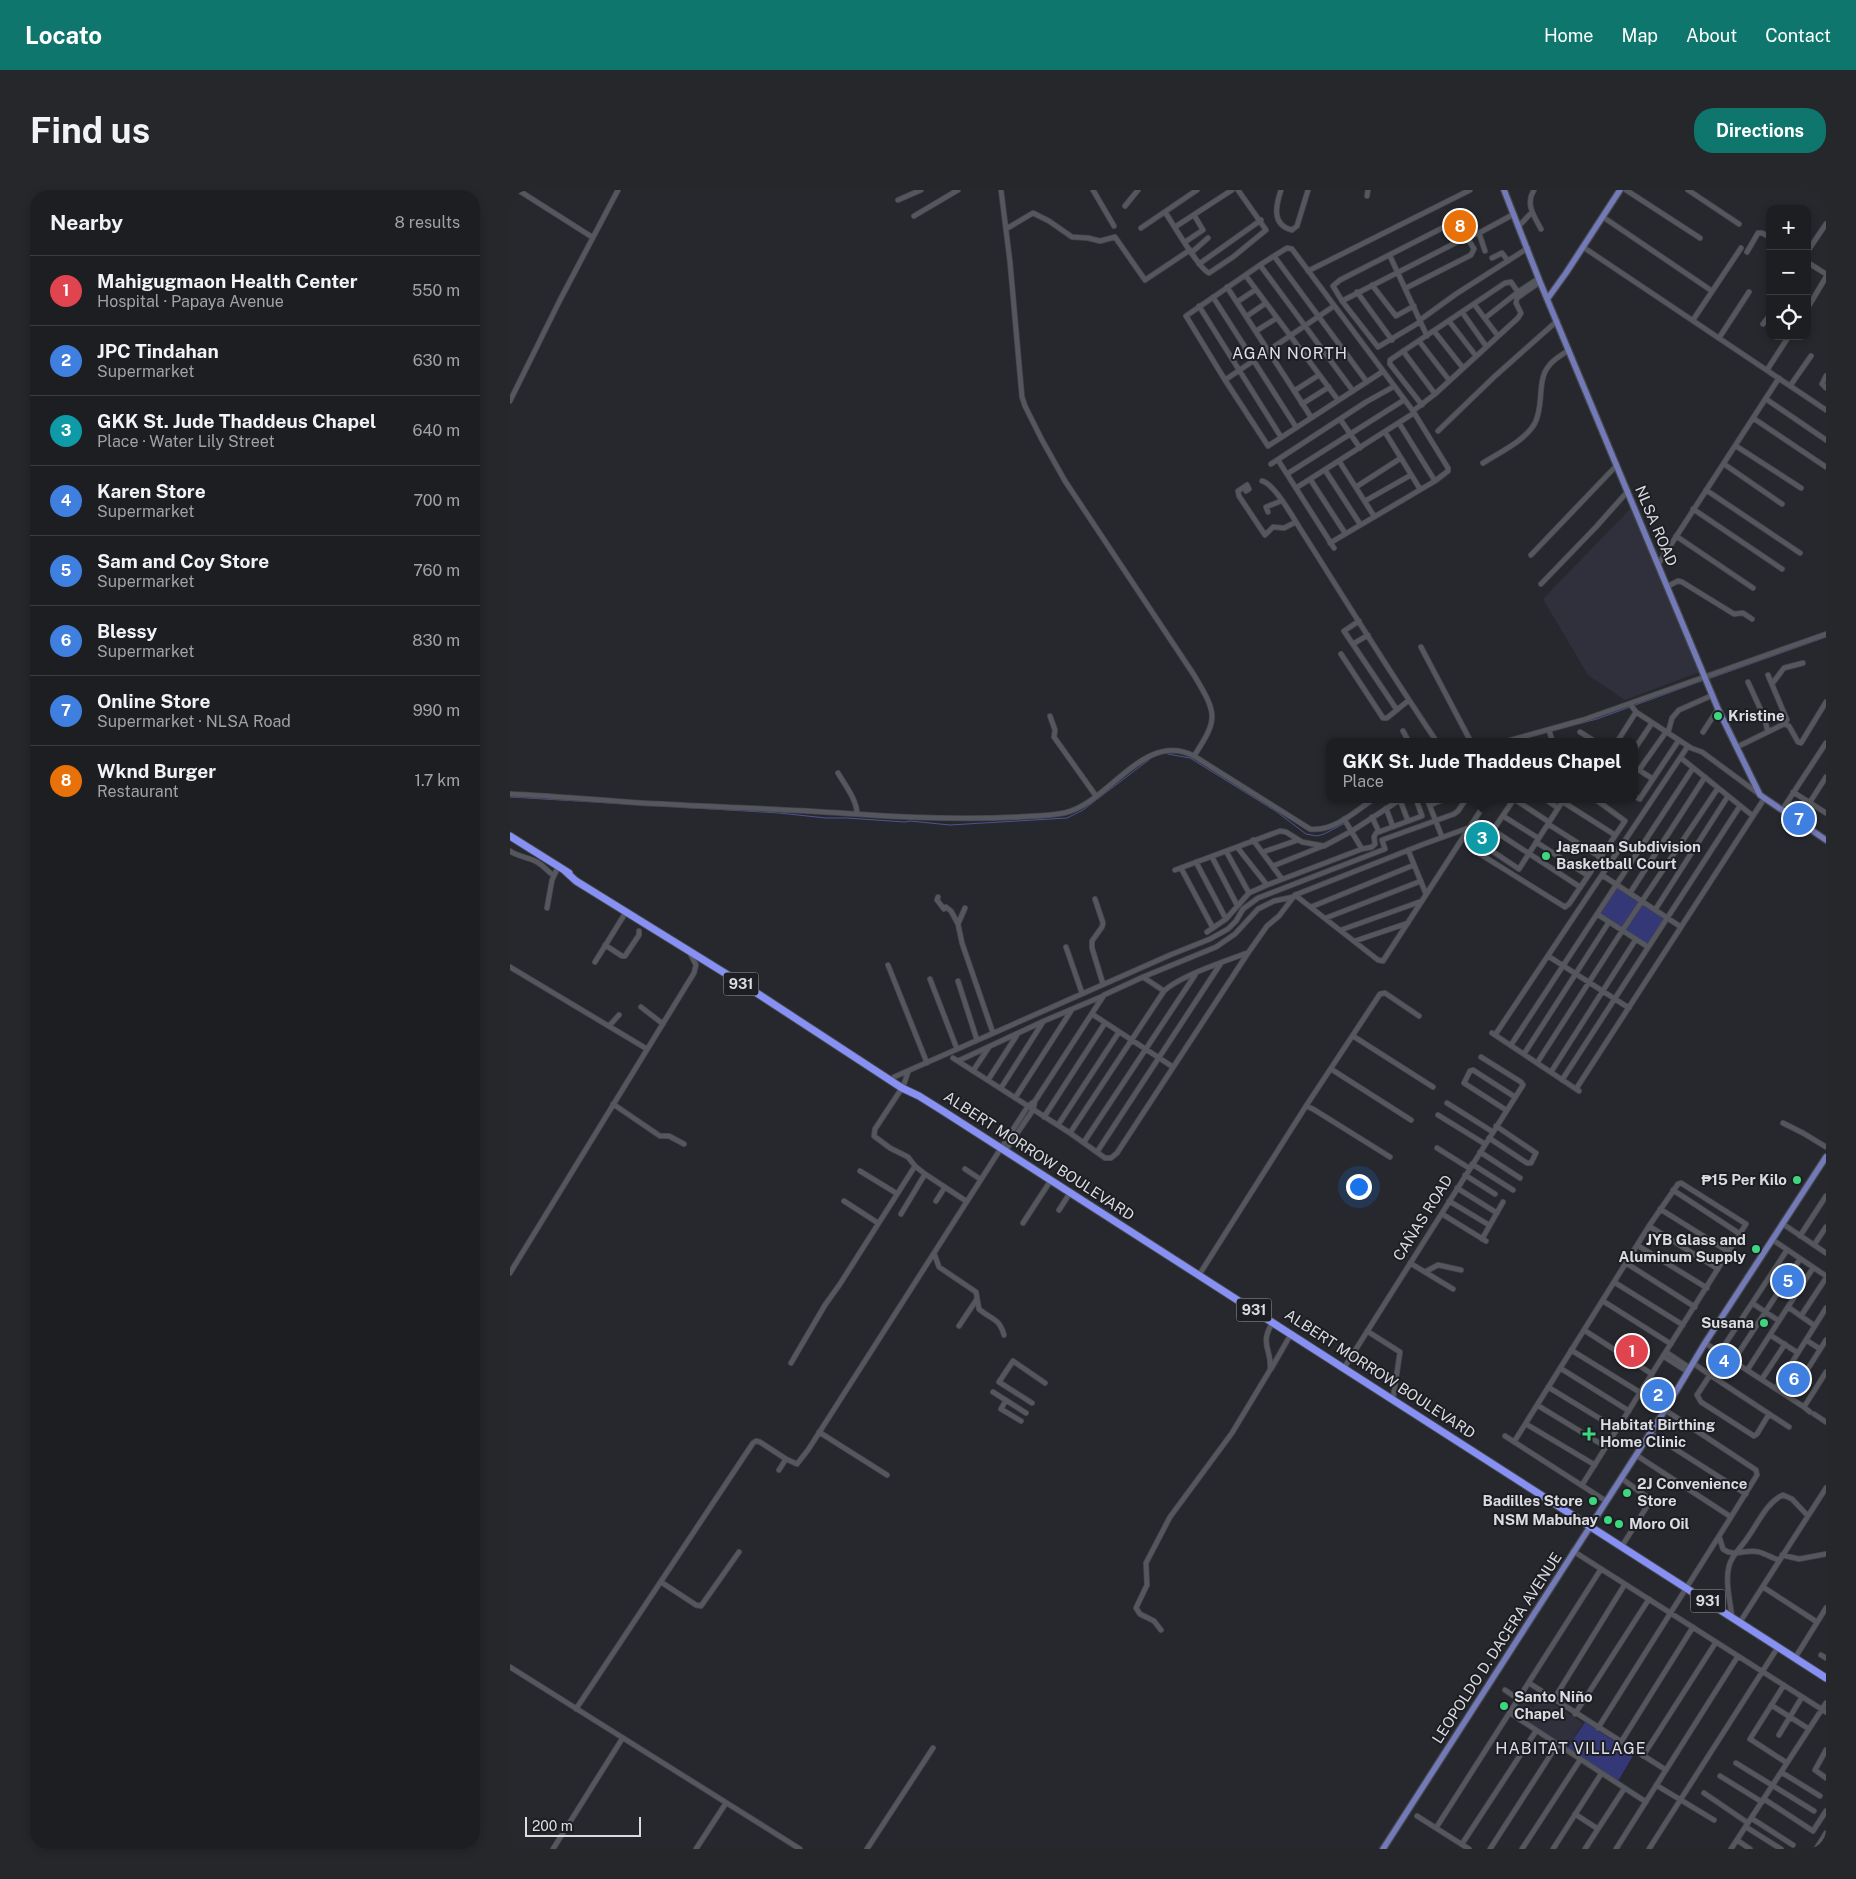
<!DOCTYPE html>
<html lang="en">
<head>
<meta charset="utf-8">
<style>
	:root { --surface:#1d1e22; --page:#25272a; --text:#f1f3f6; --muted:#a0a2a5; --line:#3b3c40; --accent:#0f766e }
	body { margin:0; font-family:"Public Sans",sans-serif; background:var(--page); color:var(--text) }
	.controls { position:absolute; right:15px; top:15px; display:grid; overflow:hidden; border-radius:10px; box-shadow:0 2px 8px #0003 }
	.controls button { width:45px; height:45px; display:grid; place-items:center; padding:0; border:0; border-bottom:1px solid var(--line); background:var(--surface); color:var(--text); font:25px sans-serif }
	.scale { position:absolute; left:15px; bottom:12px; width:116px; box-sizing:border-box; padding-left:5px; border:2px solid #dbdce0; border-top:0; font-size:14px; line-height:18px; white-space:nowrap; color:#dbdce0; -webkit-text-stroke:4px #1d1e24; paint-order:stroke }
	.you { position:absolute; left:848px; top:996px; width:18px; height:18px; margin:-12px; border:4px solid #fff; border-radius:50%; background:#1a73e8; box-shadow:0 0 0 8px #1a73e833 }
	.badge { display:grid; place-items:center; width:32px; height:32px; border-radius:50%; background:var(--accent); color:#fff; font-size:16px; font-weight:700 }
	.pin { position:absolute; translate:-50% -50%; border:2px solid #fff; box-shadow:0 1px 5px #0006 }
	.popup { position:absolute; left:816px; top:548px; width:312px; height:65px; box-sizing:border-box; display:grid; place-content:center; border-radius:10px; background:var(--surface); filter:drop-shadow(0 1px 4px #0005); font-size:16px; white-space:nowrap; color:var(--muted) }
	.popup b { font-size:19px; color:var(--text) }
	.popup::after { content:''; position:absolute; left:50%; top:100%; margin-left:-10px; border:10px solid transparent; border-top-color:var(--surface) }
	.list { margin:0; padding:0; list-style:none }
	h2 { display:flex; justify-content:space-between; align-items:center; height:65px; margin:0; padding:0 20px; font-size:21px }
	h2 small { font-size:16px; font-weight:400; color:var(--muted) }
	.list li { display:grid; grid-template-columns:32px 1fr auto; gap:15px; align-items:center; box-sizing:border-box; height:70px; padding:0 20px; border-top:1px solid var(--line) }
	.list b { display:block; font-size:19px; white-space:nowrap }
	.list p { margin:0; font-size:16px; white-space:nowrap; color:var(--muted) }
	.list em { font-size:16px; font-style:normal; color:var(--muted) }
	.icon { flex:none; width:28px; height:28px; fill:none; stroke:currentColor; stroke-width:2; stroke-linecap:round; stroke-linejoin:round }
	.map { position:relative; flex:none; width:1316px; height:1659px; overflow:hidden; border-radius:20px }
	header { display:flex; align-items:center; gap:30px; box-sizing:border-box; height:70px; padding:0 25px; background:var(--accent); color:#fff }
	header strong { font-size:24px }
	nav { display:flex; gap:28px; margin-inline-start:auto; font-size:18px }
	.intro { display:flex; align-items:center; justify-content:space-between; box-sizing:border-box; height:120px; padding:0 30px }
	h1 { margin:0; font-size:35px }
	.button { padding:12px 22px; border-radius:20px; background:var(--accent); color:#fff; font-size:18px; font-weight:700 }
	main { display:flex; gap:30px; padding:0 30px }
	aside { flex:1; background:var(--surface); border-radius:20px; box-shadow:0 2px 8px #0003 }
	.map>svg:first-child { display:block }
	.built { fill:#2f303c }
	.green { fill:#343876 }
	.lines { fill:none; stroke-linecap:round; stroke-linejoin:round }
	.stream { stroke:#4d5394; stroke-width:1 }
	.minor-casing { stroke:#45464b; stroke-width:6 }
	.major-casing { stroke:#45464b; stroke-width:8 }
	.highway-casing { stroke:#45464b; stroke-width:9 }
	.minor { stroke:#56575e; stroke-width:4.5 }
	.major { stroke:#737ab8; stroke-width:5.5 }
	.highway { stroke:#8791f4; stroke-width:7 }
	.poi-dot { fill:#3dd77e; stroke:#1d1e24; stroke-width:2 }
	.labels { text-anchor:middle; stroke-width:4; stroke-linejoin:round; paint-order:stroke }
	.shield { fill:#1d1e24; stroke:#a2a3a8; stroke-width:1 }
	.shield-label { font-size:14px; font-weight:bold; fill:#dbdce0 }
	.street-label { font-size:15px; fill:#dbdce0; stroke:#1d1e24 }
	.poi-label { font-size:15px; font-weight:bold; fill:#dbdce0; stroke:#1d1e24; text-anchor:start }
	.neighbourhood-label { font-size:16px; letter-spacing:1px; fill:#dee0e8; stroke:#1d1e24 }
</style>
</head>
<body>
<header>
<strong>Locato</strong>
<nav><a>Home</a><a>Map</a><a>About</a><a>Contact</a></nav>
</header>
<div class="intro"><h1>Find us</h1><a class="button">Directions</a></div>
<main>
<aside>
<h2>Nearby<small>8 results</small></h2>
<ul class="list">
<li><span class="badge" style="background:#e0444e">1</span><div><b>Mahigugmaon Health Center</b><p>Hospital · Papaya Avenue</p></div><em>550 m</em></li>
<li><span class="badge" style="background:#3f7fe0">2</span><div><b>JPC Tindahan</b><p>Supermarket</p></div><em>630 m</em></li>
<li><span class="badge" style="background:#0f9aa8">3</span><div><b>GKK St. Jude Thaddeus Chapel</b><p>Place · Water Lily Street</p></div><em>640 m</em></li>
<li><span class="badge" style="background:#3f7fe0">4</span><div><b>Karen Store</b><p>Supermarket</p></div><em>700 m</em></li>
<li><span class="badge" style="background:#3f7fe0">5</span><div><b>Sam and Coy Store</b><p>Supermarket</p></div><em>760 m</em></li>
<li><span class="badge" style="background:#3f7fe0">6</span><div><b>Blessy</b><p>Supermarket</p></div><em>830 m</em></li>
<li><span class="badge" style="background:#3f7fe0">7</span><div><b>Online Store</b><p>Supermarket · NLSA Road</p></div><em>990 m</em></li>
<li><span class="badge" style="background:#e8710a">8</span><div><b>Wknd Burger</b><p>Restaurant</p></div><em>1.7 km</em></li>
</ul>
</aside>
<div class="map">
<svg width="1316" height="1659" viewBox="0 0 1316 1659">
	<rect width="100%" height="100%" fill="#27282e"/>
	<path class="built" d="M1123,316L1192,481L1115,510L1078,485L1033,409Z
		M1031,1506L1073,1533L1057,1558L1003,1523L1011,1510L1023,1518Z"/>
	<path class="green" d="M1107,698L1154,729L1137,754L1090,724Z
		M1075,1532L1124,1564L1108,1591L1057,1559Z"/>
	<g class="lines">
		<path class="stream" d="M1198,489L1316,447
			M1041,541L1087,529L1194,490
			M658,564L680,568L767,622L796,644L807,646L814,644L835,633
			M0,607L269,623L316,628H337L395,632L400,631L440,635L557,628L573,620L640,569
			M838,630L868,609"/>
		<g class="minor-casing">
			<path id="minor" d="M8,0L82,47
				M491,0L500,72L512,207L515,216L532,250L555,291L684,485C707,524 709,528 684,566
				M583,0L604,36
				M771,0C766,15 761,35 782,40L787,36L798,0
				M1024,0C1015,14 1024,26 1031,39
				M1116,0L1190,48
				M1178,0L1229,34
				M857,6L858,0
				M388,10L411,0
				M615,16L628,0
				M655,22C663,34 689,79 699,83L723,67L756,40L728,0
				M404,26L448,0
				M1093,27L1202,101
				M1009,36L1022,22
				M665,37L722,0
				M631,38L687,0
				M496,39L523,23L539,31L562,47L578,48L590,51L605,47L635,90L680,60
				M969,43L975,61
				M964,44L956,30L952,28L830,90L823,96L832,111L957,47L969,43L1004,24
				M675,52L693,40L684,25
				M1073,57L1316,220
				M1237,62L1248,43H1252L1260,47
				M1297,62L1316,34
				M681,63L698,48
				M764,66L777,58L782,59L903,221L925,204L1008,128L1011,123L1006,113L1007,108L1030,92
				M880,66L917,146
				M982,68L992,63L998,71
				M1297,72L1316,84
				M689,74L751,30
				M798,81L960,0
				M736,86L828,210
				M862,95L886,126L904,116
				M717,97L801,227
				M896,98L961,65L964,59L957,47
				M847,102L882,150
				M703,107L786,237
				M832,111L868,157L910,132
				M727,112L745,100
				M964,114L988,146
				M689,116L771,247
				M824,116L715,190L758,256L872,182
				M1297,119L1316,87
				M952,122L976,156
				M737,126L756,113
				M975,128L1008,102L1029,88
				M910,130L946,104L1018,58
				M1183,130L1231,58
				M939,131L966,166
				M1253,134L1260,125
				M746,141L767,128
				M924,141L953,178
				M1209,148L1239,102
				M909,151L939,190
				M893,161L925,204
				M1257,180L1279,146
				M1316,186L1312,194L1316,198
				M715,190L676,126L750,75
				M1280,196L1301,166
				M784,201L809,185
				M843,201L750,75L764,66L857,192
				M1256,209L1316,250
				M0,211L50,110L108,0
				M792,214L819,197
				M912,215L880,174V170L995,93L1001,92L1010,105
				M1243,228L1316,277
				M830,229L850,258
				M889,233L925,291
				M928,241L984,187L1047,131
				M875,242L910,299
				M1226,256L1291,298
				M768,270L824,358
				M829,271L864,326
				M973,273C990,262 1015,251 1025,233C1034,216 1027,191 1038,177C1043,169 1052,165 1059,160
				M761,274L856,212L883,197
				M1214,274L1272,314
				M815,280L850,334
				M777,284L894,210
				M800,289L835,343
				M752,291C764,293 784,329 791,340C836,411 880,483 927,552
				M737,295L728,301L729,306L755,345L763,337L774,338L786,332
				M846,297L891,268
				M786,298L904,223
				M1196,300L1290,363
				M736,301L739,299L737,295
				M855,311L901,285
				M1183,319L1272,379
				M758,322L756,317L771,311
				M1166,346L1243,398
				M820,353L925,291L938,281V278L903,221
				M1021,365L1107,275
				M1149,373L1269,188
				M1031,394L1086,337L1118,301
				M1158,396L1168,391L1172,392L1224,424L1233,423L1242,429
				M849,431L834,441L887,520
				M843,454L858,445
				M911,457L961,552
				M831,464L873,528H877L899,510
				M1238,492L1254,527L1258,542
				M1262,494L1274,478L1293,473
				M1120,514L1126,522L1181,558L1192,562L1249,604
				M540,526L545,540L544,547L586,606
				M1274,534L1279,536L1288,552L1291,553L1316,512
				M1039,540L1042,550L1044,552
				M893,541L899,552
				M1070,542L1086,552
				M1193,542L1208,519
				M1158,543L1162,528L1169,520L1203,505
				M994,552L1073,530L1316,444
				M1107,552L1126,522
				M1227,557L1274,534L1277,530L1258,485
				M1124,560L1142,533
				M1171,568L1243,626
				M1124,577L1143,589
				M1129,580L1156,542
				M328,583C335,595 347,610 347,624
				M1283,602L1316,623
				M0,604C44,606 88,610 132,613C203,617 275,619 346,624C401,628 454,630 509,627C523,626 539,626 554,623C600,613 633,540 684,566L800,639C823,642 845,622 863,609
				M1124,606L1130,609L1131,607L1169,550
				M917,609L932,647
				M1004,609L973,655L1009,679
				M1004,609L1039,632
				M1035,609L1048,618
				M890,610L898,631
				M1053,612L1105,645
				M1300,612L1316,587
				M920,615L935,609
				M876,618L883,637
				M1272,620L1316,553
				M993,626L1028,648
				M862,627L869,642
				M834,629L852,659
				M1038,634L1090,667
				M983,640L1070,697
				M743,650L772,689
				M1026,652L1077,685
				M727,657L757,695
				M898,660L916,704
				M0,661C9,667 18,667 27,672C33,675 37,681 43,685
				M716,661L739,703
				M753,662L788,650
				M970,664L1055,717L1059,714L1115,631L1085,609
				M702,667L727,715
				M686,672L716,729
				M763,676L813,656
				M671,678L703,738
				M1009,679L1054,609
				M665,680L770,641L776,642L792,652L814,656L842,641L891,609
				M1092,685L1171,737
				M1120,703L1195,587
				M785,705L868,770L873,771L978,609
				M428,707L427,710L434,719L436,717L441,721L448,734L452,753L483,843
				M585,709L593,733L592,737L582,751V758L593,794
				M801,717L904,675
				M37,718L42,690L48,677
				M1145,720L1218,606
				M1087,724L1138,757
				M816,728L911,691
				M448,734L455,718
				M831,740L912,711
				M697,742L716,729L739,703L757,695L852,659L862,657L865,654L864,647L866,643L912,626L906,609
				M845,751L898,733
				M95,755L112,766H115L129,745V741
				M556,757L572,803
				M1038,766L1119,818
				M85,772L116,722
				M378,775L417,873
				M0,777L137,859
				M633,787L654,801
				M420,789L447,859
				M448,791L467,850
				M131,817L153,834
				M582,824L663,877
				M99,836L109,825
				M982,843L1069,901
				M985,845L1178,556
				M843,846L923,897
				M1001,855L1183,578
				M1014,864L1099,732
				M443,868L560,943L595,968H601L607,963L738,763L757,736L769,726L785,705L914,654L958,638
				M448,871L534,831L593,806
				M1027,873L1112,741L1208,598
				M821,879L901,930
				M463,881L479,857
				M1041,882L1126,749
				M384,887L660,765L700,749L718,739L726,731L733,719L748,708L875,659L872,650L944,624L948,621L956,609
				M478,890L507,845
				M1052,890L1230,616
				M394,894L398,882
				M392,898L365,939L364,946L380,958L398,967L405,976L415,984L456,1011
				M491,898L533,832
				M1066,899L1254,609
				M505,908L561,821
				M937,913L983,942
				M103,914L150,946H159L174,954
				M796,916L803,919L880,967
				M996,920L954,893L960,881L963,880L1005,907
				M928,925L975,954
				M534,927L595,833
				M1273,933L1293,943L1316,957
				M548,935L609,842
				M560,943L654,801C670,786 715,771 737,763
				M979,948L1017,973H1021L1026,963L986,936
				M574,952L685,785
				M927,958L959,978
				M495,961L523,920L525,911
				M587,962L711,773
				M970,962L1010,988
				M962,974L1003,1000
				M455,979L470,989
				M350,981L386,1003
				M955,985L985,1004
				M947,998L987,1023
				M1163,1000L1230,1044
				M334,1011L368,1033
				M426,1011L435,997
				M939,1011L979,1035
				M1150,1019L1219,1062
				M549,1020L560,1003
				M391,1024L415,984
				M932,1024L976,1051
				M513,1033L541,990
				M1273,1034L1316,1063
				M1139,1036L1208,1079
				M1290,1046L1316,1006
				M972,1049L993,1012
				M1263,1050L1316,1086
				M1127,1055L1197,1098
				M1304,1055L1316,1037
				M424,1063L429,1077L466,1102L469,1119C481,1130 489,1127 494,1145
				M900,1073L943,1099
				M1116,1073L1185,1117
				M915,1082L928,1075L951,1080
				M0,1083L184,783L186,775L180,763
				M689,1085L796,916L870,804L875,803L909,826
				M1104,1092L1173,1135
				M1093,1111L1161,1154
				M1242,1113L1269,1131
				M1278,1117L1305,1136
				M1291,1126L1316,1088
				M449,1136L467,1109
				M1074,1140L1142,1184
				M857,1141L890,1162L883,1209
				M1260,1145L1288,1163
				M1296,1150L1310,1159
				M1195,1153L1294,1217L1316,1182
				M1061,1160L1131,1203
				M1156,1162L1180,1178
				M1210,1162L1277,1060
				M1153,1166L1178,1182
				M1224,1170L1290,1069
				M281,1173L315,1115L330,1094L405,976
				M1183,1173L1200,1185L1187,1205L1191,1212L1244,1246L1247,1244L1259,1224
				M834,1178L1013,895L1011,892L971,867
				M1050,1178L1119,1221
				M761,1179L781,1144
				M1238,1179L1303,1078
				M1200,1185L1279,1237
				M1252,1189L1275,1154
				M1038,1197L1107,1239
				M1266,1198L1316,1118
				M483,1202L516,1223
				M1280,1207L1316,1150
				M496,1210L491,1219L511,1231
				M522,1213L489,1192L503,1171L535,1193
				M1027,1215L1096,1257
				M1294,1217L1300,1222
				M1304,1224L1316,1232
				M1016,1234L1085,1275
				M309,1242L377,1285
				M1140,1243L1236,1304
				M995,1246L1096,1311
				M1004,1252L1139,1036L1168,994L1171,993L1236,1034L1072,1295
				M1126,1265L1221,1327L1247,1285L1246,1280L1155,1220
				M269,1280L276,1269L287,1274L298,1260L518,916L525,911L594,805L633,787L706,757L725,744L748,719L764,711L783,707
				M1111,1288L1141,1310L1112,1356
				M1209,1346L1213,1359C1224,1368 1236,1358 1249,1362C1256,1364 1262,1368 1269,1370
				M1063,1361L1316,1522
				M1272,1365L1289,1369L1316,1364
				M151,1392L186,1415L191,1416L229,1362
				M1253,1397L1307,1432
				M1222,1427C1220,1410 1215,1392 1219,1376C1222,1364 1232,1357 1238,1347C1248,1333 1257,1312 1273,1305L1282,1309L1298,1326
				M1230,1432L1316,1298
				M651,1440L644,1431L630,1424L626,1418L637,1395L636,1373L660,1327L722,1243L760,1180C763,1160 748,1155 763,1132
				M1311,1465L1316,1468
				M1285,1468L1316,1418
				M0,1477L290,1659
				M1019,1493L1156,1580
				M1274,1495L1240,1549L1277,1573
				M995,1500L1008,1509
				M1044,1509L1115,1394
				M1261,1515L1299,1539
				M66,1519L243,1253L246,1251L250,1252L276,1269
				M1000,1523L1136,1612
				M1065,1524L1139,1409
				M1088,1538L1221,1327
				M1269,1545L1292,1507
				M1111,1552L1183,1437
				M1316,1560L1305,1580L1316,1588
				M1133,1566L1206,1452
				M1226,1573L1304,1621
				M1271,1582L1310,1606
				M1210,1586L1252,1612
				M1146,1595L1204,1630
				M1194,1603L1238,1633
				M1254,1609L1303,1641L1316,1621
				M1065,1624L1088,1639
				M907,1626L959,1659
				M1241,1628L1283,1655
				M1236,1637L1271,1659
				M926,1638L1091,1379
				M1227,1650L1240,1659
				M952,1654L1026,1541
				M43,1659L112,1549
				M186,1659L216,1613
				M357,1659L423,1558
				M980,1659L1047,1555
				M1012,1659L1070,1570
				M1043,1659L1091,1584
				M1075,1659L1114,1599
				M1106,1659L1228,1466
				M1139,1659L1268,1457
				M1221,1659L1316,1513
				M1306,1659L1316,1643"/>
		</g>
		<g class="major-casing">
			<path id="major" d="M994,0L1030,92L1208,519L1250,605L1316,650
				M1038,108L1056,83L1110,0
				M873,1659L1155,1220L1195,1153L1316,967"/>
		</g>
		<g class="highway-casing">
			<path id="highway" d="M0,646L59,683
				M55,681L66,691L239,798L392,898L409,906L433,921L1316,1488"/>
		</g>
		<use href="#minor" class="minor"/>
		<use href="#major" class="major"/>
		<use href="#highway" class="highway"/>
	</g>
	<g class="poi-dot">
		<circle cx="1208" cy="526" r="5"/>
		<circle cx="1036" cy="666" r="5"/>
		<circle cx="1287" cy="990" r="5"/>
		<circle cx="1246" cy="1059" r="5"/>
		<circle cx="1254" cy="1133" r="5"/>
		<path d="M1076.5 1236.5h5v5h5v5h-5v5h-5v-5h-5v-5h5z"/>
		<circle cx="1117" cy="1303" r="5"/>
		<circle cx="1083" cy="1311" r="5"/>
		<circle cx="1098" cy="1330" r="5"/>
		<circle cx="1109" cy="1334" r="5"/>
		<circle cx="994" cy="1516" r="5"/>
	</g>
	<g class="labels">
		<g class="shield">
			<rect x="213.5" y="782.5" width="35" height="23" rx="4"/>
			<rect x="726.5" y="1108.5" width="35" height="23" rx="4"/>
			<rect x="1180.5" y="1399.5" width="35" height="23" rx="4"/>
		</g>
		<g class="shield-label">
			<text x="231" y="799">931</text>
			<text x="744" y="1125">931</text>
			<text x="1198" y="1416">931</text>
		</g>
		<g class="street-label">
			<text transform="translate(1146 336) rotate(67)" y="5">NLSA ROAD</text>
			<text transform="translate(529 966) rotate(33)" y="5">ALBERT MORROW BOULEVARD</text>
			<text transform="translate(913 1028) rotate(-58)" y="5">CAÑAS ROAD</text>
			<text transform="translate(870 1184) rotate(33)" y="5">ALBERT MORROW BOULEVARD</text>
			<text transform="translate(987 1458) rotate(-57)" y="5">LEOPOLDO D. DACERA AVENUE</text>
		</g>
		<g class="poi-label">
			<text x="1218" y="531">Kristine</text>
			<text x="1046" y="662">Jagnaan Subdivision<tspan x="1046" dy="17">Basketball Court</tspan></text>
			<text x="1277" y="995" text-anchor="end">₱15 Per Kilo</text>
			<text x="1236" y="1055" text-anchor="end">JYB Glass and<tspan x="1236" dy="17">Aluminum Supply</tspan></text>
			<text x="1244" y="1138" text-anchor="end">Susana</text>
			<text x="1090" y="1240">Habitat Birthing<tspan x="1090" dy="17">Home Clinic</tspan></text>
			<text x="1127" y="1299">2J Convenience<tspan x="1127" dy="17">Store</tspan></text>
			<text x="1073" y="1316" text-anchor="end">Badilles Store</text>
			<text x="1088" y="1335" text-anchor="end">NSM Mabuhay</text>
			<text x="1119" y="1339">Moro Oil</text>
			<text x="1004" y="1512">Santo Niño<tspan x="1004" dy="17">Chapel</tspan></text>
		</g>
		<g class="neighbourhood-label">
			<text x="780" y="169">AGAN NORTH</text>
			<text x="1061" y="1564">HABITAT VILLAGE</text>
		</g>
	</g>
</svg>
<div class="controls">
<button>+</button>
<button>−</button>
<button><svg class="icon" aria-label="locate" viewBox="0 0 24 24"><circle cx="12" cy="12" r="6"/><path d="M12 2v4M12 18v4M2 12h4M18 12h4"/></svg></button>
</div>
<div class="scale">200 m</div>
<div class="you"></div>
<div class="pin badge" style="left:1122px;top:1161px;background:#e0444e">1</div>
<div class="pin badge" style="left:1148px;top:1205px;background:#3f7fe0">2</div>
<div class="pin badge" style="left:972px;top:648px;background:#0f9aa8">3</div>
<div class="popup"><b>GKK St. Jude Thaddeus Chapel</b>Place</div>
<div class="pin badge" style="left:1214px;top:1171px;background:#3f7fe0">4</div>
<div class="pin badge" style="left:1278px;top:1091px;background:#3f7fe0">5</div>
<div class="pin badge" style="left:1284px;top:1189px;background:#3f7fe0">6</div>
<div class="pin badge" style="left:1289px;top:629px;background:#3f7fe0">7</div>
<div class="pin badge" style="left:950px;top:36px;background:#e8710a">8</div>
</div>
</main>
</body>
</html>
